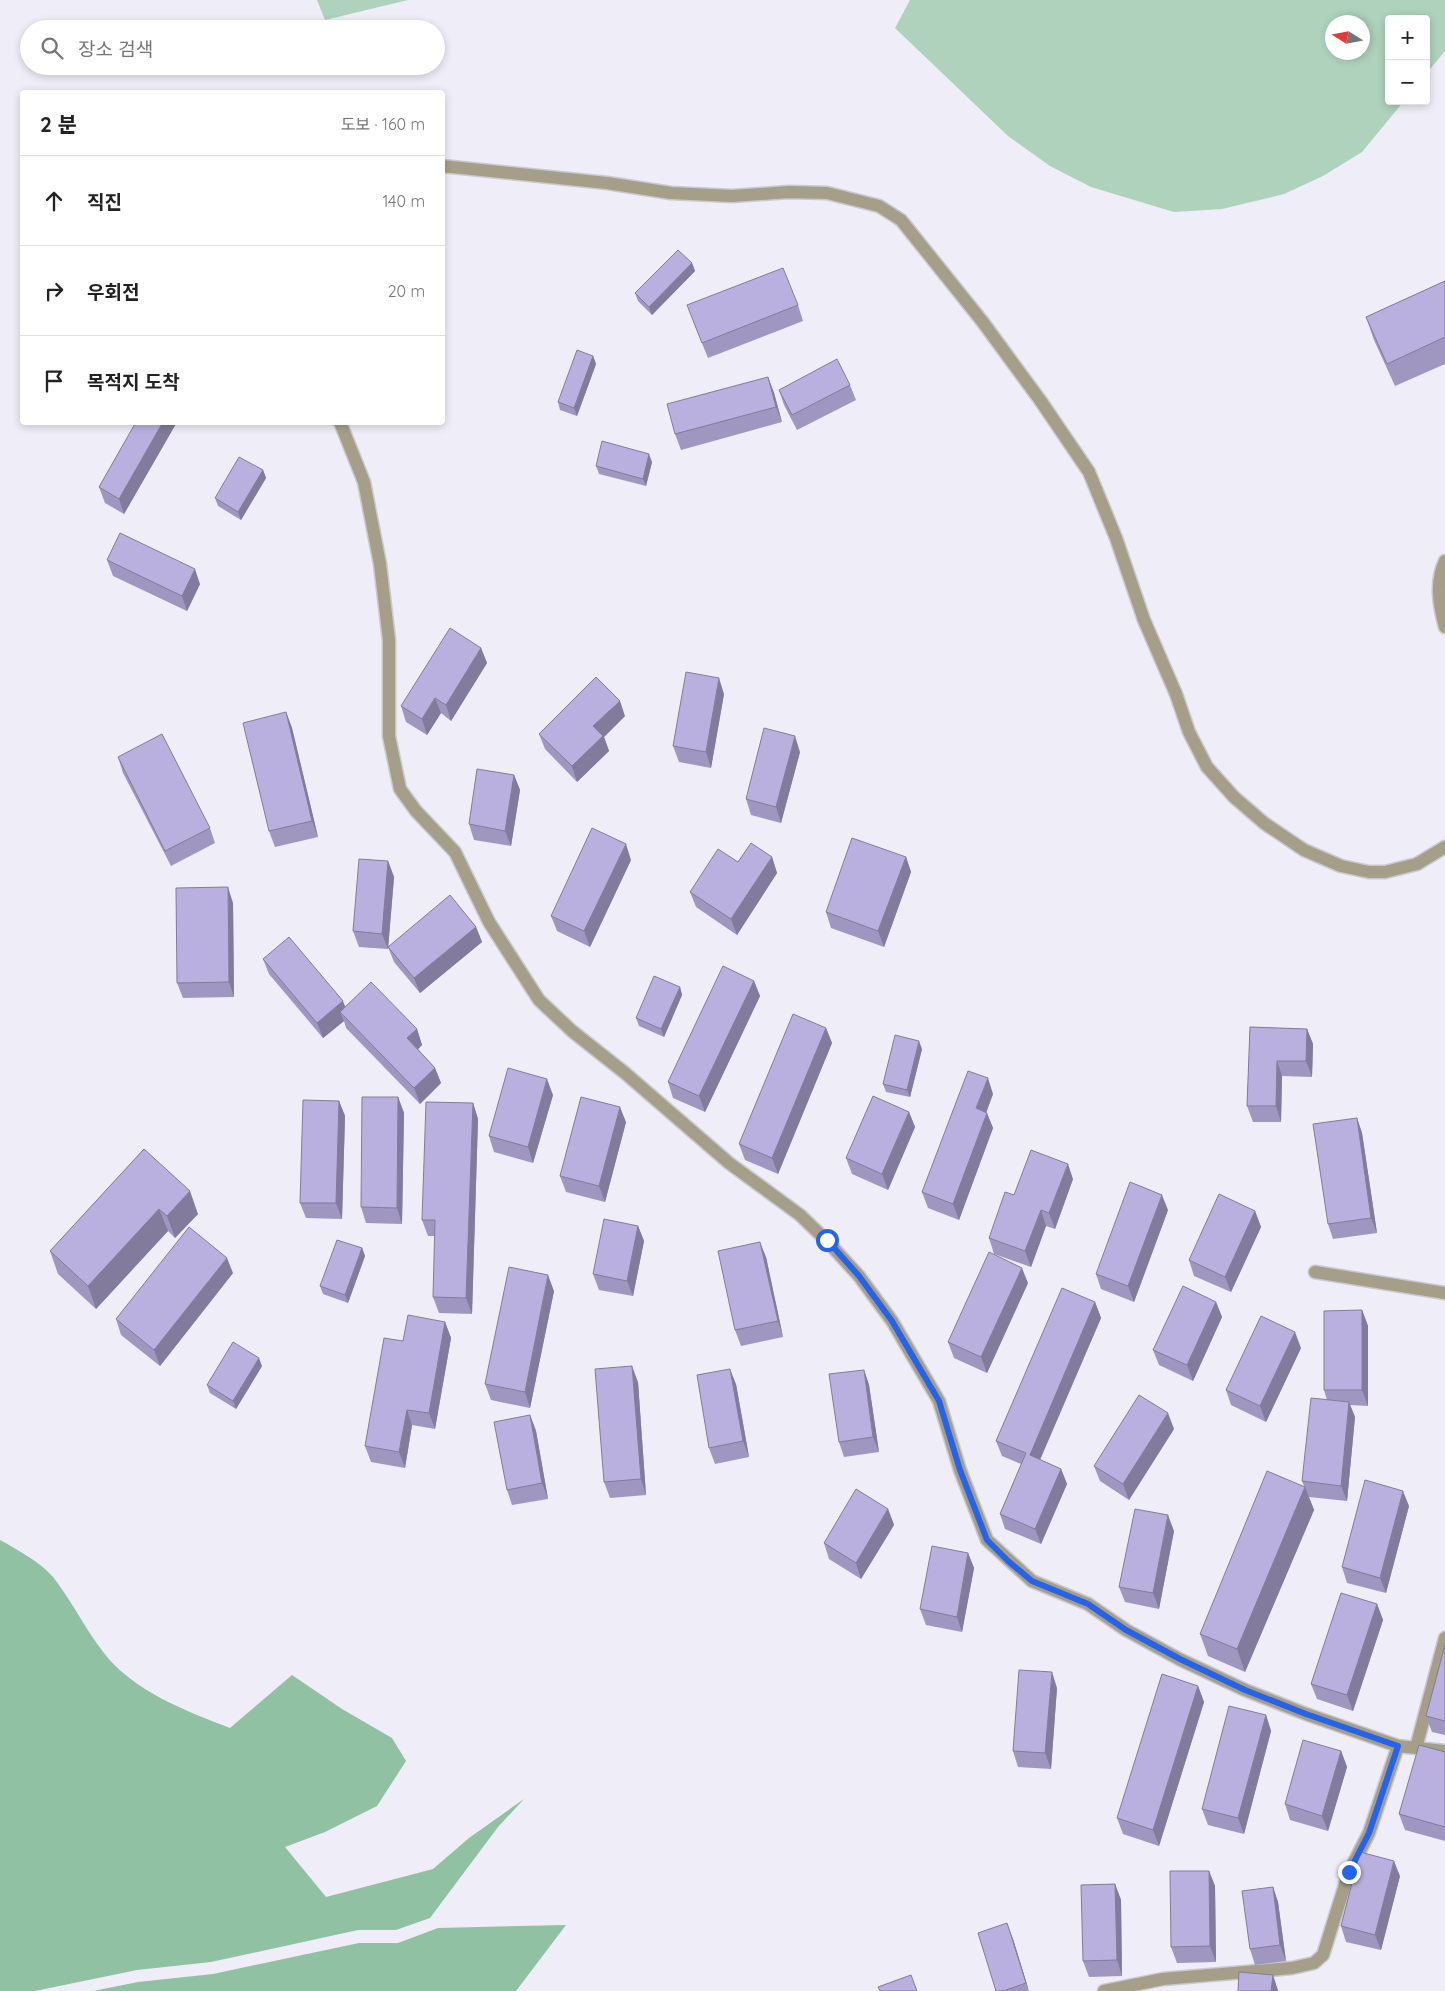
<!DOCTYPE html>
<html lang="ko">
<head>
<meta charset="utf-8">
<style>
	:root { --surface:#fff; --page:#f2f2f2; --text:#222; --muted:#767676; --line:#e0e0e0 }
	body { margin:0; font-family:Quicksand,"Noto Sans KR",sans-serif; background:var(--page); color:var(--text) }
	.controls { position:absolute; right:15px; top:15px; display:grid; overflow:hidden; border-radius:5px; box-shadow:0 2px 8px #0003 }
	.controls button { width:45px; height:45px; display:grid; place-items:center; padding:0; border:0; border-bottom:1px solid var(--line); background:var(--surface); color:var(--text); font:25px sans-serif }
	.compass { position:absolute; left:1325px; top:15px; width:45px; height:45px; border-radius:50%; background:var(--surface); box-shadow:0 2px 8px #0003; rotate:281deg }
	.stop { position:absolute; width:15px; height:15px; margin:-11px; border:4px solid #2563eb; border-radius:50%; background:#fff }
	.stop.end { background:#2563eb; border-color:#fff; box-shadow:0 1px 5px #0008 }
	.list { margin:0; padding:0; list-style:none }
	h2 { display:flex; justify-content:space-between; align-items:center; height:65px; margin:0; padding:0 20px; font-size:21px }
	h2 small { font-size:16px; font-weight:400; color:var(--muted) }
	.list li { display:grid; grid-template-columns:32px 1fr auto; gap:15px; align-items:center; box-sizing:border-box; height:90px; padding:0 20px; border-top:1px solid var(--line) }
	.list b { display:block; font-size:19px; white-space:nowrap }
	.list em { font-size:16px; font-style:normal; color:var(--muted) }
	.icon { flex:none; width:28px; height:28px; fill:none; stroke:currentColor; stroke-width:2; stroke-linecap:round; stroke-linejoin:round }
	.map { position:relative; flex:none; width:1445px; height:1991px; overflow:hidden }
	.search { position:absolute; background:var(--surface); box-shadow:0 2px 8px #0003; left:20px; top:20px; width:425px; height:55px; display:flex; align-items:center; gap:12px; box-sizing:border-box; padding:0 18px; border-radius:28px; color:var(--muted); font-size:19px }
	.panel { position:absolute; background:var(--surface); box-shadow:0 2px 8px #0003; left:20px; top:90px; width:425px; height:335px; border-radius:5px }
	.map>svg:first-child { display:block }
	.green { fill:#aed2bb; fill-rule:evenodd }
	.forest { fill:#90c1a2 }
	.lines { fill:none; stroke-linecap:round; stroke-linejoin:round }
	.street-casing { stroke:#cac9d1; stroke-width:15 }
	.street { stroke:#a59e89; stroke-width:12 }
	.wall { fill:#a097c0 }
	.shaded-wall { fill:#827b9c }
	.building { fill:#bab0df; stroke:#827b9c }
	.route { stroke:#2563eb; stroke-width:6 }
</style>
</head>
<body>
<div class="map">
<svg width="1445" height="1991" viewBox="0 0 1445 1991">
	<rect width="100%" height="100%" fill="#efedf7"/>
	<path class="green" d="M317,0H408L325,20Z
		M910,0H1445V51L1426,74V19H1389V101H1404L1362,152L1323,176L1284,194L1222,209L1174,212L1091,187L1050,166L1008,136L895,28ZM1332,22H1362V52H1332Z"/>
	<path class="forest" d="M0,1540C18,1550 40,1562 53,1577C72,1601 85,1629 104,1653C133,1691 186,1711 230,1728L292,1675L342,1709L392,1738L406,1761L377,1806L325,1832L285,1847L326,1897L433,1869L469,1838L524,1799L498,1827L430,1918L396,1930H358L211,1962L137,1970L35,1991H0Z
		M566,1925L516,1991H93L138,1982L213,1974L359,1943H398L438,1928Z"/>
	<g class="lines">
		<g class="street-casing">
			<path id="street" d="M442,166L607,183L671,193L732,196L789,192L827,193L879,206L901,220L982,321L1040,400L1089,472L1116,538L1144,620L1176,694L1189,732L1207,767L1234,797L1264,823L1304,850L1341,866L1369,872H1385L1417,864L1445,847
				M340,422L364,482L380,564L389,640V736L400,789L416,811L455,852L489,922L539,1000L572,1031L625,1073L729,1163L800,1215L827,1241L859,1276L892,1321L939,1401L960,1470L987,1540L1032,1581L1088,1604L1126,1630L1179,1659L1245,1690L1306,1714L1398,1746L1445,1751
				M1445,561C1435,582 1439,605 1445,627
				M1315,1272L1445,1293
				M1416,1748L1445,1638
				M1104,1991L1163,1979L1292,1968L1314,1963L1323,1955L1349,1872L1369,1833L1398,1746"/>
		</g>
		<use href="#street" class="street"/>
	</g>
	<path class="wall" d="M692,263L695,271L652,315L638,301L635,293Z
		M1445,281V364L1395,386L1374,340L1366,317Z
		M798,305L803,321L708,358L693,321Z
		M593,356L596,364L577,416L560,410L558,402Z
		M768,377L774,393L782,422L681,450L675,434Z
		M850,385L856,400L797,430L784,405L779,390Z
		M136,422H177L124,514L105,503L99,487Z
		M652,462L646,486L599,474L596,466Z
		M263,470L266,478L241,520L218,506L215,498Z
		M107,560L200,584L187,611L113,576Z
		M481,648L487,663L451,721L441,713L427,735L406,722L401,706Z
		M724,694L711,768L679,762L673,746Z
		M286,712L292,728L318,837L275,847L269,831Z
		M625,716L604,737L609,751L577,782L545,749L539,734Z
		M800,752L781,823L751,815L746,799Z
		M118,757L210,828L215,843L171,866L123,773Z
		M514,775L520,790L511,846L474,840L469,824Z
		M772,857L777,873L737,935L696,907L690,892L738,862Z
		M906,857L911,872L884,947L831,928L826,912Z
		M631,860L590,947L557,931L551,916Z
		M388,861L394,877L388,949L359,947L353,931Z
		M233,903L234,997L183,998L177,983Z
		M476,927L482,942L420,993L394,962L388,947Z
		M263,959L346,1007L417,1029L422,1045L418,1049L435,1068L441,1083L420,1104L346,1028L344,1021L323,1038L269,974Z
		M754,981L760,996L705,1112L673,1098L668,1082Z
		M680,987L682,995L664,1037L639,1026L636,1018Z
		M1250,1027L1307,1029L1313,1044L1312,1077L1282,1076L1281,1122H1253L1247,1106Z
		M826,1028L832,1043L778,1174L745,1160L739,1144Z
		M922,1049L910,1097L886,1092L883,1084Z
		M993,1094L986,1112L993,1128L959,1220L928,1208L922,1192Z
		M553,1095L533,1163L494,1152L489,1136Z
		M398,1097L404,1113L402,1224L366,1223L361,1207Z
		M339,1101L345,1116L342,1219L306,1218L300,1203Z
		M473,1103L478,1119L472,1314L439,1313L433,1297L435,1236H428L422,1220Z
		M909,1112L915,1127L888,1190L852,1174L846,1158Z
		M1357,1118L1362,1133L1377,1233L1333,1239L1328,1224Z
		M626,1122L605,1202L566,1192L560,1176Z
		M144,1149L198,1214L175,1238L168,1231L96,1309L58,1274L50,1251Z
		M1073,1179L1055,1229L1046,1226L1031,1267L994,1254L989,1238L1014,1195Z
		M1168,1210L1134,1302L1101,1289L1096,1274Z
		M1255,1211L1261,1227L1231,1292L1194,1276L1189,1260Z
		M638,1226L644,1241L633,1296L599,1290L593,1274Z
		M362,1248L365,1256L348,1303L323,1294L320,1286Z
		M766,1257L783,1337L741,1346L735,1330Z
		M233,1273L160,1366L121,1335L116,1319Z
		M1028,1283L987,1373L954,1358L948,1342Z
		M554,1291L530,1408L491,1400L485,1384Z
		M1095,1302L1101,1318L1040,1460L1061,1469L1067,1484L1041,1544L1005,1529L1000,1514L1021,1464L1002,1456L996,1441Z
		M1216,1302L1222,1317L1193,1381L1159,1365L1153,1350Z
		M1362,1310L1368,1326V1406L1350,1405L1355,1417L1347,1501L1309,1497L1314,1510L1245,1672L1208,1656L1200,1634L1304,1486L1302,1481L1327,1400L1324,1390Z
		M445,1322L451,1338L435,1429L412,1425L405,1468L371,1462L365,1446L403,1341Z
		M1301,1348L1266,1422L1231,1405L1226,1390Z
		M262,1366L236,1409L210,1393L207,1385Z
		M864,1370L869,1385L879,1452L844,1457L839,1442Z
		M638,1382L646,1495L610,1498L604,1482Z
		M736,1384L749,1457L715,1464L709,1448Z
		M530,1415L536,1431L548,1499L512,1505L507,1490Z
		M1174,1429L1129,1500L1100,1481L1094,1466Z
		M1409,1506L1386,1593L1347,1583L1342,1567Z
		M888,1509L894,1525L861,1579L829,1559L824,1543Z
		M1174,1531L1159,1609L1125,1602L1119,1587Z
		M968,1553L974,1568L962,1632L926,1625L920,1609Z
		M1377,1604L1383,1620L1353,1711L1317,1699L1311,1684Z
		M1445,1645V1735L1432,1732L1426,1716Z
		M1198,1686L1204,1702L1159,1846L1123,1834L1117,1818Z
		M1057,1688L1051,1769L1018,1767L1013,1751Z
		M1266,1715L1271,1731L1244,1834L1208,1825L1202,1809Z
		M1341,1751L1347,1767L1328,1831L1290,1820L1285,1804Z
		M1445,1752V1841L1405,1830L1399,1814Z
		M1209,1871L1215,1886L1216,1962L1177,1963L1171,1947Z
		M1400,1876L1381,1950L1346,1942L1341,1926Z
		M1115,1884L1121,1900L1122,1976L1089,1977L1083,1961Z
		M1273,1887L1278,1902L1286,1961L1255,1965L1250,1949Z
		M1013,1939L1029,1991H996Z"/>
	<path class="shaded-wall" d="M692,263L695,271L652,315L649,307Z
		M593,356L596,364L577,416L574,408Z
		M768,377L774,393L782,422L776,407Z
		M163,422H177L124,514L119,499Z
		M649,454L652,462L646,486L643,479Z
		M263,470L266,478L241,520L238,512Z
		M195,569L200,584L187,611L182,596Z
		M481,648L487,663L451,721L446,705Z
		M719,678L724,694L711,768L706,752Z
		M435,698L441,713L427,735L422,719Z
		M620,701L625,716L604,737L609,751L577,782L572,766L593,726Z
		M286,712L292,728L318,837L312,821Z
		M795,736L800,752L781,823L776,807Z
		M514,775L520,790L511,846L505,831Z
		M626,844L631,860L590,947L584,931Z
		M772,857L777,873L737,935L731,919Z
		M906,857L911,872L884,947L878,931Z
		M388,861L394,877L388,949L382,934Z
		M228,887L233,903L234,997L229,982Z
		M476,927L482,942L420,993L414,978Z
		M754,981L760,996L705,1112L699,1096Z
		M680,987L682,995L664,1037L661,1029Z
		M343,1001L349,1016L340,1012L344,1021L323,1038L317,1023Z
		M826,1028L832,1043L778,1174L772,1158Z
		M417,1029L422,1045L413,1054L407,1038Z
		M1307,1029L1313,1044L1312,1077L1306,1061Z
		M919,1041L922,1049L910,1097L907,1090Z
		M1277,1061L1282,1076L1281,1122L1276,1106Z
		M435,1068L441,1083L420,1104L414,1088Z
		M988,1078L993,1094L982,1124L976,1108Z
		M547,1079L553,1095L533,1163L528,1147Z
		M398,1097L404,1113L402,1224L397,1208Z
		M339,1101L345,1116L342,1219L336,1203Z
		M473,1103L478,1119L472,1314L466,1298Z
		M620,1107L626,1122L605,1202L599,1186Z
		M909,1112L915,1127L888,1190L882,1174Z
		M987,1113L993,1128L959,1220L953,1204Z
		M1357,1118L1362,1133L1377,1233L1371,1218Z
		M1068,1164L1073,1179L1055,1229L1049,1213Z
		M190,1191L198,1214L175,1238L167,1216Z
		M1162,1195L1168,1210L1134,1302L1128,1286Z
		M159,1209L168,1231L96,1309L88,1286Z
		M1041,1210L1046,1226L1031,1267L1025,1251Z
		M1255,1211L1261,1227L1231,1292L1225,1277Z
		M638,1226L644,1241L633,1296L627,1281Z
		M760,1242L766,1257L783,1337L778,1321Z
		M362,1248L365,1256L348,1303L345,1295Z
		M227,1258L233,1273L160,1366L154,1350Z
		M1022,1268L1028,1283L987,1373L981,1357Z
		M548,1275L554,1291L530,1408L525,1392Z
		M1095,1302L1101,1318L1035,1471L1030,1455Z
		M1216,1302L1222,1317L1193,1381L1187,1365Z
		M1362,1310L1368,1326V1406L1362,1390Z
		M445,1322L451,1338L435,1429L429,1413Z
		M1295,1332L1301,1348L1266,1422L1260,1406Z
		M259,1358L262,1366L236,1409L233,1401Z
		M632,1366L638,1382L646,1495L641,1479Z
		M730,1369L736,1384L749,1457L743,1441Z
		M864,1370L869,1385L879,1452L873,1437Z
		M1349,1402L1355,1417L1347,1501L1341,1486Z
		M407,1410L412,1425L405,1468L399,1452Z
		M1168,1413L1174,1429L1129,1500L1123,1484Z
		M530,1415L536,1431L548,1499L542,1483Z
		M1061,1469L1067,1484L1041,1544L1035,1529Z
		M1305,1487L1314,1510L1245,1672L1237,1649Z
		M1403,1491L1409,1506L1386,1593L1380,1578Z
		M888,1509L894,1525L861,1579L856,1563Z
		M1168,1515L1174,1531L1159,1609L1153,1593Z
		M968,1553L974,1568L962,1632L957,1617Z
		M1377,1604L1383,1620L1353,1711L1347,1695Z
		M1052,1672L1057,1688L1051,1769L1045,1753Z
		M1198,1686L1204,1702L1159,1846L1153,1830Z
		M1266,1715L1271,1731L1244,1834L1238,1818Z
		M1341,1751L1347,1767L1328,1831L1322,1816Z
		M1394,1861L1400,1876L1381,1950L1375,1935Z
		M1209,1871L1215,1886L1216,1962L1210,1946Z
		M1115,1884L1121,1900L1122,1976L1117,1960Z
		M1273,1887L1278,1902L1286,1961L1280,1945Z
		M1007,1923L1013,1939L1029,1991L1026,1983Z
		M1273,1975L1278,1990V1991H1271Z"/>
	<path class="building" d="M678,250L692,263L649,307L635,293Z
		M783,268L798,305L702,343L687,305Z
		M1445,281V337L1387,364L1366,317Z
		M577,350L593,356L574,408L558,402Z
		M837,359L850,385L792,415L779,390Z
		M768,377L776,407L675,434L667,404Z
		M136,422H163L119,499L99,487Z
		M602,441L649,454L643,479L596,466Z
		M239,457L263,470L238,512L215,498Z
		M120,533L195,569L182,596L107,560Z
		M450,628L481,648L446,705L435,698L422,719L401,706Z
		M686,672L719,678L706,752L673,746Z
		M596,677L620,701L593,726L603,736L572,766L539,734Z
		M286,712L312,821L269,831L243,723Z
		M764,728L795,736L776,807L746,799Z
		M162,734L210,828L165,851L118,757Z
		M477,769L514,775L505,831L469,824Z
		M592,828L626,844L584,931L551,916Z
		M852,838L906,857L878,931L826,912Z
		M751,843L772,857L731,919L690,892L718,849L738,862Z
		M359,859L388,861L382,934L353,931Z
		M228,887L229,982L177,983L176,888Z
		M450,895L476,927L414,978L388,947Z
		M289,937L343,1001L317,1023L263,959Z
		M723,966L754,981L699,1096L668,1082Z
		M654,976L680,987L661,1029L636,1018Z
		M371,982L417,1029L407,1038L435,1068L414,1088L340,1012Z
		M793,1014L826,1028L772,1158L739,1144Z
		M1250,1027L1307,1029L1306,1061H1277L1276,1106H1247Z
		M895,1035L919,1041L907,1090L883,1084Z
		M508,1068L547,1079L528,1147L489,1136Z
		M968,1071L988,1078L976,1108L987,1113L953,1204L922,1192Z
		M873,1096L909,1112L882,1174L846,1158Z
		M362,1097H398L397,1208L361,1207Z
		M581,1097L620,1107L599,1186L560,1176Z
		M303,1100L339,1101L336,1203H300Z
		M426,1102L473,1103L466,1298L433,1297L435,1220H422Z
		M1357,1118L1371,1218L1328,1224L1313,1124Z
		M144,1149L190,1191L167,1216L159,1209L88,1286L50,1251Z
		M1031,1150L1068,1164L1049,1213L1041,1210L1025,1251L989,1238L1005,1192L1014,1195Z
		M1130,1182L1162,1195L1128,1286L1096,1274Z
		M1219,1194L1255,1211L1225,1277L1189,1260Z
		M604,1219L638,1226L627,1281L593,1274Z
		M189,1227L227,1258L154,1350L116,1319Z
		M337,1240L362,1248L345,1295L320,1286Z
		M760,1242L778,1321L735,1330L718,1251Z
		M989,1252L1022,1268L981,1357L948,1342Z
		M509,1267L548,1275L525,1392L485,1384Z
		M1183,1286L1216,1302L1187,1365L1153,1350Z
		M1062,1288L1095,1302L1030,1455L1061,1469L1035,1529L1000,1514L1026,1453L996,1441Z
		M1362,1310V1390H1324V1311Z
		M408,1315L445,1322L429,1413L407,1410L399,1452L365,1446L384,1338L403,1341Z
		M1261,1316L1295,1332L1260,1406L1226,1390Z
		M233,1342L259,1358L233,1401L207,1385Z
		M632,1366L641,1479L604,1482L595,1369Z
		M730,1369L743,1441L709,1448L697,1375Z
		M864,1370L873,1437L839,1442L829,1374Z
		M1139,1395L1168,1413L1123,1484L1094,1466Z
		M1311,1398L1349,1402L1341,1486L1302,1481Z
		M530,1415L542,1483L507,1490L494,1422Z
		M1267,1471L1305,1487L1237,1649L1200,1634Z
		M1365,1480L1403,1491L1380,1578L1342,1567Z
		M856,1489L888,1509L856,1563L824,1543Z
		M1135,1509L1168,1515L1153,1593L1119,1587Z
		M932,1546L968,1553L957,1617L920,1609Z
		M1341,1593L1377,1604L1347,1695L1311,1684Z
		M1445,1645V1721L1426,1716Z
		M1019,1670L1052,1672L1045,1753L1013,1751Z
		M1162,1674L1198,1686L1153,1830L1117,1818Z
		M1229,1706L1266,1715L1238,1818L1202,1809Z
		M1303,1740L1341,1751L1322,1816L1285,1804Z
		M1419,1745L1445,1752V1827L1399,1814Z
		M1360,1852L1394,1861L1375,1935L1341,1926Z
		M1170,1871H1209L1210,1946L1171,1947Z
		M1115,1884L1117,1960L1083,1961L1081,1885Z
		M1273,1887L1280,1945L1250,1949L1242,1891Z
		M1007,1923L1026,1983L1003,1991H996L978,1933Z
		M1239,1972L1273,1975L1271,1991H1238Z
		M911,1975L917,1991H880L878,1987Z"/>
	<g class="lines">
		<path class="route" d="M827,1240L859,1276L892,1321L939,1401L960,1470L987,1540L1008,1561L1032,1581L1088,1604L1126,1630L1180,1659L1245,1690L1306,1714L1398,1746L1369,1833L1349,1872"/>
	</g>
</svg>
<div class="controls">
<button>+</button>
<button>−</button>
</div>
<svg class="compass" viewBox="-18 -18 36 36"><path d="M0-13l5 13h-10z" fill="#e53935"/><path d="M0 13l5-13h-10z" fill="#767676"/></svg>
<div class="stop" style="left:827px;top:1240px"></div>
<div class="stop end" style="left:1349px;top:1872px"></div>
<div class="search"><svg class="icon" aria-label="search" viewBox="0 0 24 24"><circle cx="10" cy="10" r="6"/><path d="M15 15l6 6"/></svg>장소 검색</div>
<section class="panel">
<h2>2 분<small>도보 · 160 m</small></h2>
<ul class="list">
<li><svg class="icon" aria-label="ahead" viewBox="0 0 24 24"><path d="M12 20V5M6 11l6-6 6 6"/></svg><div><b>직진</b></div><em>140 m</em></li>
<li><svg class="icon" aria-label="right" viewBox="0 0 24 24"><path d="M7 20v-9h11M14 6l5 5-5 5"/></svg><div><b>우회전</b></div><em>20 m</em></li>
<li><svg class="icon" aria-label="arrive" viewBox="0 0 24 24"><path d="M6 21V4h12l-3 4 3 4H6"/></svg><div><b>목적지 도착</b></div></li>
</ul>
</section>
</div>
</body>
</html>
